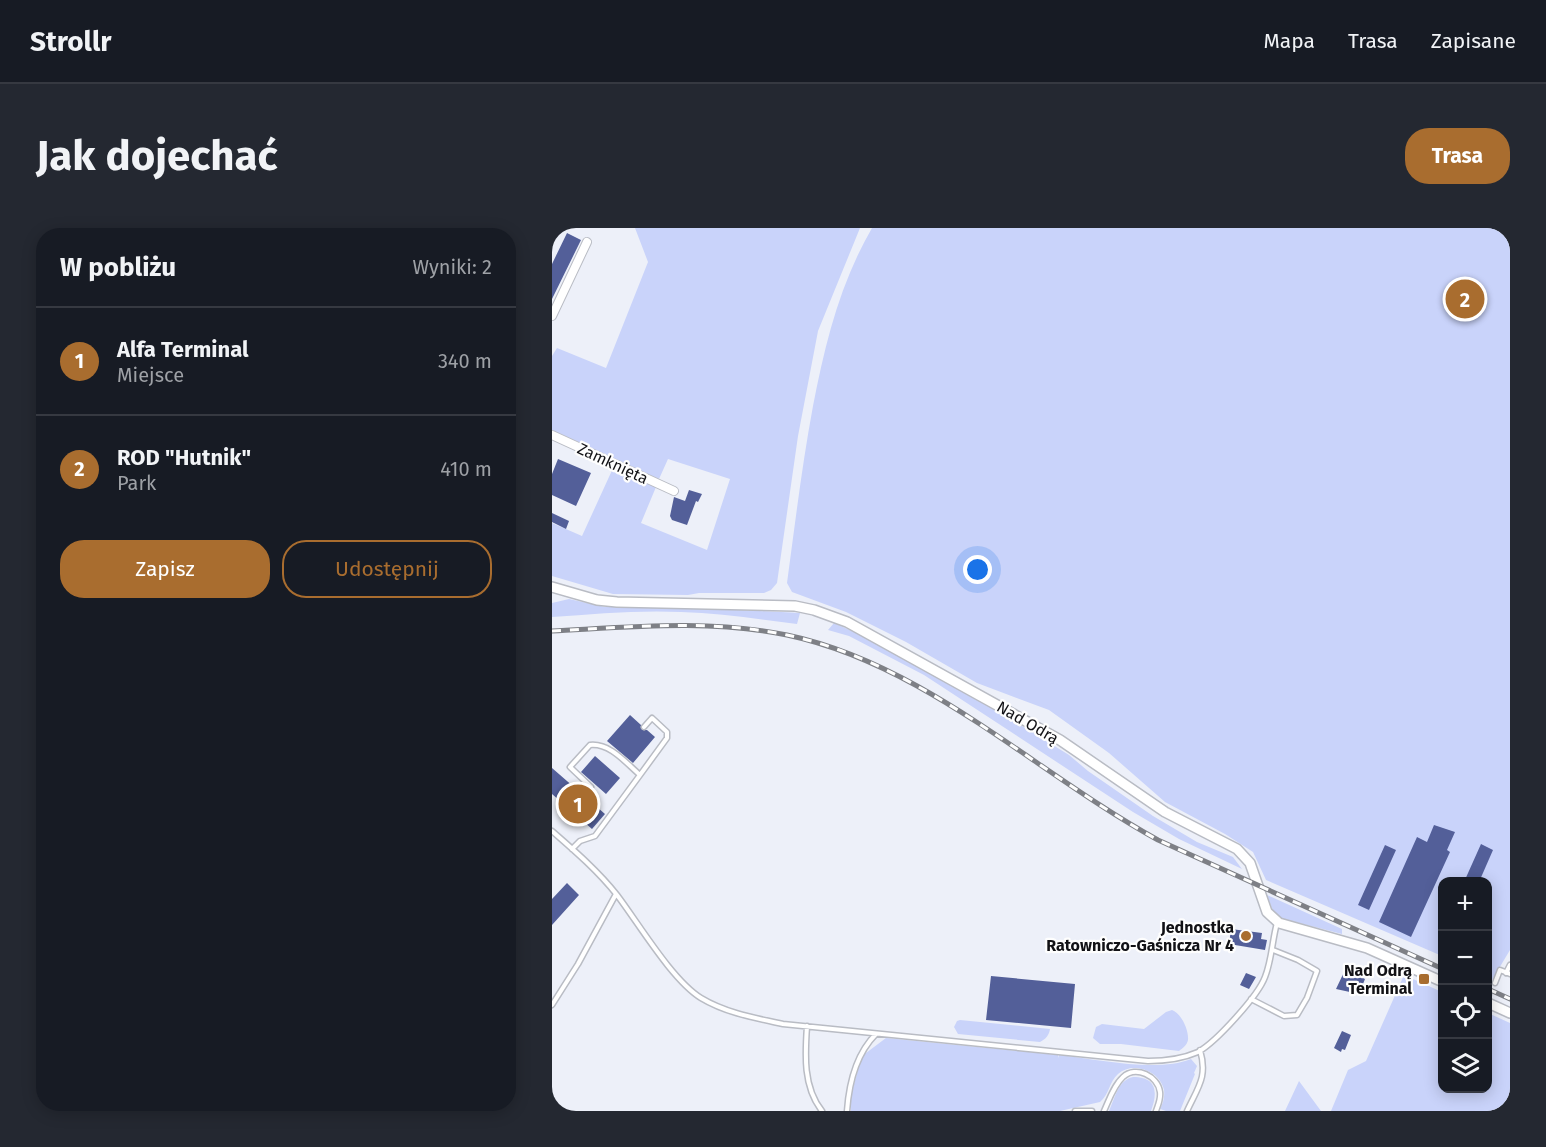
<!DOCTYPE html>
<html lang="pl">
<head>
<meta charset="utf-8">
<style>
	:root { --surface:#171b24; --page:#242831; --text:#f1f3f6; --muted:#9ea1a6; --line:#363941; --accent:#a96d2f }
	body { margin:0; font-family:"Fira Sans",sans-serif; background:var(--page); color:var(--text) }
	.controls { position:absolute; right:18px; bottom:18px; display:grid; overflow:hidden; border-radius:12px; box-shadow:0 3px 15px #0003 }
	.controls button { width:54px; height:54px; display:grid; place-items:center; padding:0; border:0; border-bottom:2px solid var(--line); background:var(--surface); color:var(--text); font:30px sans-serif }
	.you { position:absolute; left:426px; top:342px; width:21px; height:21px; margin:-15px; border:4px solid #fff; border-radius:50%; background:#1a73e8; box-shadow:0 0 0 9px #1a73e833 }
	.badge { display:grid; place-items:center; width:39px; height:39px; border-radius:50%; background:var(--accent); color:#fff; font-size:20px; font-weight:700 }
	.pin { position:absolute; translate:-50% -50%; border:3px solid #fff; box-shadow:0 2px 6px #0006 }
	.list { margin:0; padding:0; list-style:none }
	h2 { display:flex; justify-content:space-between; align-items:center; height:78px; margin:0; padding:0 24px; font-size:26px }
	h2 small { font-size:20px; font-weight:400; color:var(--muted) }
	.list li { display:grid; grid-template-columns:39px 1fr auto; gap:18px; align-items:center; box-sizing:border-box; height:108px; padding:0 24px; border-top:2px solid var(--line) }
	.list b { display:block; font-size:22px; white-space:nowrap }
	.list p { margin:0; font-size:20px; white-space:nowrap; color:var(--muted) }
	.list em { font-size:20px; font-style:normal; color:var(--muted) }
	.actions { display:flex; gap:12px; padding:18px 24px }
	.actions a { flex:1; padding:14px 0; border:2px solid var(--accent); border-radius:24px; text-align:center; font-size:21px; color:var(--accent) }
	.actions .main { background:var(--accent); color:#fff }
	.icon { flex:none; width:33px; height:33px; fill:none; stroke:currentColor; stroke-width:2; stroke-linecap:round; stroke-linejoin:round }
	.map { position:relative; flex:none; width:958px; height:883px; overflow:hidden; border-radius:24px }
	header { display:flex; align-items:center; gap:36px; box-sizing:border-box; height:84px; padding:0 30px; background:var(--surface); border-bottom:2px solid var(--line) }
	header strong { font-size:28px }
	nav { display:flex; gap:33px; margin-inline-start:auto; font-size:21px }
	.intro { display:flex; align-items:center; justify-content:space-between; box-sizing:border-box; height:144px; padding:0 36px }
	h1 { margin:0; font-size:42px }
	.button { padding:15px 27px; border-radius:24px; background:var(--accent); color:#fff; font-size:21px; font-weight:700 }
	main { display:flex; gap:36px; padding:0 36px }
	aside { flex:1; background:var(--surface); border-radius:24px; box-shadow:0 3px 15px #0003 }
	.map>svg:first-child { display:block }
	.green { fill:#c9d3fa }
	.building { fill:#535f99 }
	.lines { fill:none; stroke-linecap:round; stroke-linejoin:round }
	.service-casing { stroke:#b9bcc4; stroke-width:7 }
	.minor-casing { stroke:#b9bcc4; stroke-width:10 }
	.tertiary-casing { stroke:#b9bcc4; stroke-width:12 }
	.service { stroke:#fff; stroke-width:4 }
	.minor { stroke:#fff; stroke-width:8 }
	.tertiary { stroke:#fff; stroke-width:9 }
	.rail-casing { stroke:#7e8086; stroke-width:5 }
	.rail { stroke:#fefefe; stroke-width:3; stroke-dasharray:9; stroke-linecap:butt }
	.poi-dot { fill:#a96d2f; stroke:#fefefe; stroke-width:2 }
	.labels { text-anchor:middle; stroke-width:4.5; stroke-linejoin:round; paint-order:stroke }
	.street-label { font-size:16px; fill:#121216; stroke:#fefefe }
	.poi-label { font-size:16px; font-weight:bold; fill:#121216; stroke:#fefefe; text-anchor:end }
</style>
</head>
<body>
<header>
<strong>Strollr</strong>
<nav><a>Mapa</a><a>Trasa</a><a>Zapisane</a></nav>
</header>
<div class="intro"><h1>Jak dojechać</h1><a class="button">Trasa</a></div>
<main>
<aside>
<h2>W pobliżu<small>Wyniki: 2</small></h2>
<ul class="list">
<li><span class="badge">1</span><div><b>Alfa Terminal</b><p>Miejsce</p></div><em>340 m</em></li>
<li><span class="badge">2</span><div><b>ROD &quot;Hutnik&quot;</b><p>Park</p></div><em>410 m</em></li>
</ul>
<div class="actions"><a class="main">Zapisz</a><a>Udostępnij</a></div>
</aside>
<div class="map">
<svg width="958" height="883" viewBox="0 0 958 883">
	<rect width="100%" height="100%" fill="#edf0f9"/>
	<path class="green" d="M83,0H308L266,103L246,208L225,355L219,362L212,365H147L136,367L61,366L0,348V295L30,308L62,238L104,259L89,295L155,322L178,251L116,231L107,251L0,202V128L5,120L54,140L96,34Z
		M320,0H958V722L940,752L936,750V654H891L890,728L714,652L701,624L673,606L613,574L557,525L497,482L425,455L354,414L294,384L240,364L235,355C243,296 250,237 261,178C273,116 288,55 320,0Z
		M17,371L53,379H129L248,385L245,396C206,391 168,385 129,384C86,382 43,386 0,389V375Z
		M282,395L322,413L457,490L517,527L536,543L601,588L645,614L681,629L690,641L627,611L581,584L372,447L297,408L276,402Z
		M715,667L790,701V706L728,690L720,681Z
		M852,747L890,764L891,860H936V785L958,795V883H779L796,842L814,833Z
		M620,782C629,785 637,802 636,812C635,817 631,820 627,823L569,816H548L541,810L544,799L550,796L592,801L614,784Z
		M408,792L498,801C497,807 494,811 488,814L406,806L402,799L405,793Z
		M334,810L506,827V830L507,827C545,831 605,845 639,831L645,838L642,845L643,846L628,883H614L608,881C611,875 613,869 612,862C608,843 581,833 566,846C557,854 557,867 548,874L508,883H299L297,874L310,828Z
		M581,849C605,849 606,864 599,883H557C563,870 566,852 581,849Z
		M747,853L769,883H733Z"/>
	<path class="building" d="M15,5L29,12L0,71V36Z
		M6,231L39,245L24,278L0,267V246Z
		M137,262L150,266L146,274L144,273L135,297L120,292L118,288L122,269L133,273Z
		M0,285L17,293L14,301L0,294Z
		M78,487L89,497L90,502H95L103,509L81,535L55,513Z
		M43,528L68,550L54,566L29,544Z
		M0,540L53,586L40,601L0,566Z
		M882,597L903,604L895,622L898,624L859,709L827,694L865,609L875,614Z
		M929,616L941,622L927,654H912Z
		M833,617L844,622L817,682L806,677Z
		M15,655L27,667L0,697V671Z
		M679,701L710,705L709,711L715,712L713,722L677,716Z
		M793,742L813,751L807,766L784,761Z
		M694,745L704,749L697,761L688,757Z
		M439,748L523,756L519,800L434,792Z
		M790,803L799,807L793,822L790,821L789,824L782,820Z"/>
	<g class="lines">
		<g class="service-casing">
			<path id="service" d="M88,547L115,510V504L100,490L92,499
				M0,603C23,623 47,644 65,667C87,696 120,752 149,770C174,785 203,790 231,796L596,833C613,833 630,831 646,824C664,814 706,768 713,749C720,731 720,713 725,695
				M20,621L28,613L43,608L88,547C73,534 58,515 38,517L18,539L39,559
				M954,745L958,737
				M943,755L948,742L958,746
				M936,770L937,766
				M699,771L732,788L745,787L755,770L765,743L746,732L721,722
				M0,777L26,736L64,666
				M255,798C253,827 251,859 270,883
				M295,883C297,855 304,826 324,806
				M523,883H540
				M552,883C557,872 562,857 571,849C584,837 606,848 608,864C609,871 606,877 604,883
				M635,883C646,859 656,849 648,822"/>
		</g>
		<g class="minor-casing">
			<path id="minor" d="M0,88L35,14
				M0,207L122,263"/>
		</g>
		<g class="tertiary-casing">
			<path id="tertiary" d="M0,359L45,372L65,374L243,378L262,382L295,394L508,512L613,584L685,621L698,635L715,684L727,695L815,720L891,754
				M936,775L958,785"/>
		</g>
		<use href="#service" class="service"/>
		<use href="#minor" class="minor"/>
		<use href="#tertiary" class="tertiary"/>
		<g class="rail-casing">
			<path id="rail" d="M0,403C78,399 158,391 235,407C373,436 484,545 606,612L891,741
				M936,761L958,771"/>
		</g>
		<use href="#rail" class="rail"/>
	</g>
	<g class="poi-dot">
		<circle cx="694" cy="708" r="6"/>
		<rect x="866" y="745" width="12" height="12" rx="3"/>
	</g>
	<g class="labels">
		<g class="street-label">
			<text transform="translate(61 235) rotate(25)" y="6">Zamknięta</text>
			<text transform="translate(476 494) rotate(30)" y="6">Nad Odrą</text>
		</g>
		<g class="poi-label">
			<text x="682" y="705">Jednostka<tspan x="682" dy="18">Ratowniczo-Gaśnicza Nr 4</tspan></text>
			<text x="860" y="748">Nad Odrą<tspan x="860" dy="18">Terminal</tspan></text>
		</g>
	</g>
</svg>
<div class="controls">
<button>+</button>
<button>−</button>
<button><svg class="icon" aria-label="locate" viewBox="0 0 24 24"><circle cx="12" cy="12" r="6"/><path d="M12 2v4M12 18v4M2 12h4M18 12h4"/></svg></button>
<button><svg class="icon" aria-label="layers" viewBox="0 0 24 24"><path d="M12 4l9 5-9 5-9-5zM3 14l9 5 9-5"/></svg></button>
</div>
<div class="you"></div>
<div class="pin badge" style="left:26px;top:576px">1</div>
<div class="pin badge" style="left:913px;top:71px">2</div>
</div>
</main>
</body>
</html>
